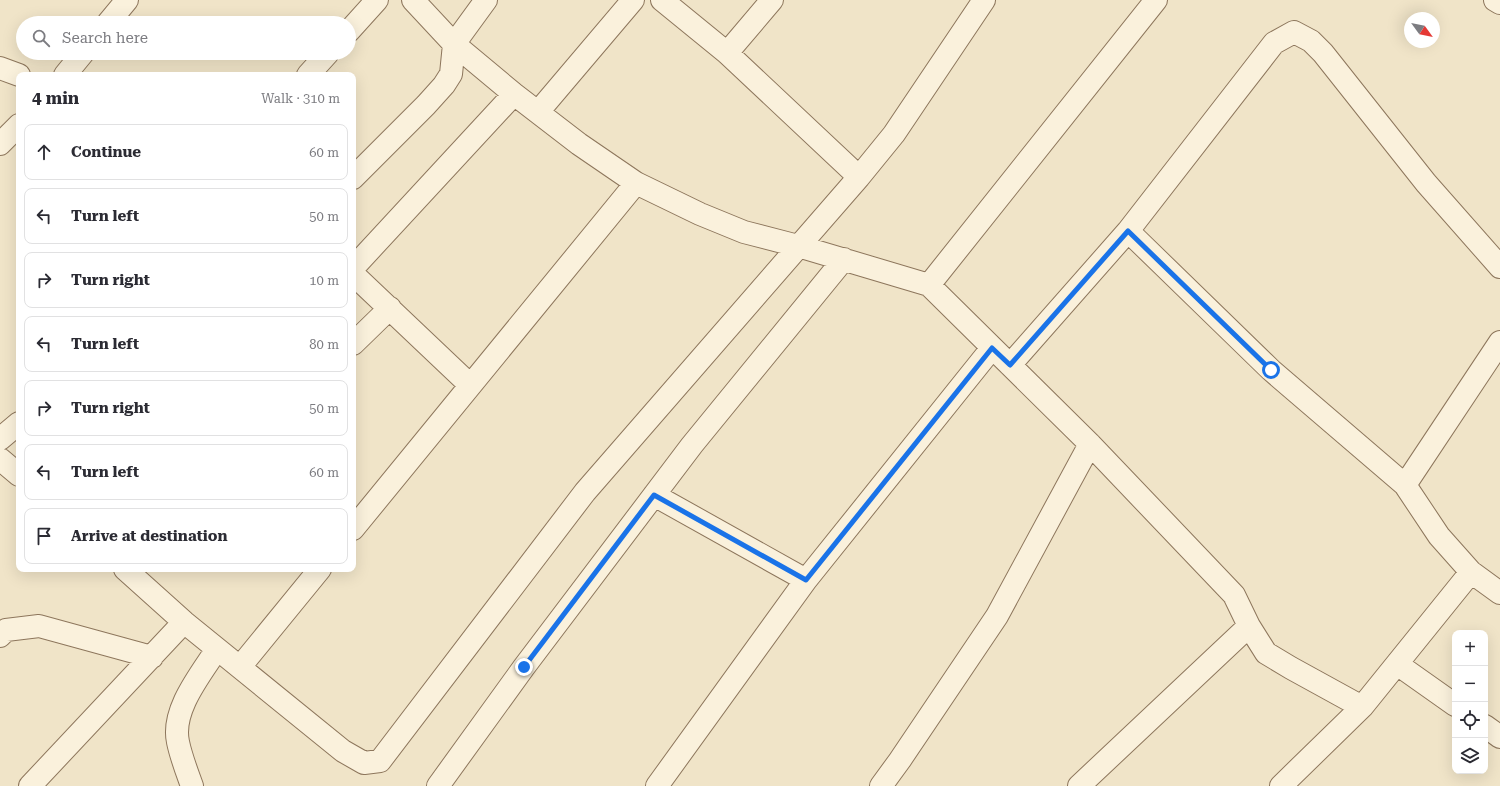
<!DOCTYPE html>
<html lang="en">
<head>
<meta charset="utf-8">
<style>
	:root { --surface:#fff; --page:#f2f2f3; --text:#2b2b33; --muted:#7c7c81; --line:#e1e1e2 }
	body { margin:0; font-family:"Roboto Serif",serif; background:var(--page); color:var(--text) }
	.controls { position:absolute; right:12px; bottom:12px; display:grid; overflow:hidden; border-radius:8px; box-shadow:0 4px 16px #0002 }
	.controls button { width:36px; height:36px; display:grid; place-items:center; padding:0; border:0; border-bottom:1px solid var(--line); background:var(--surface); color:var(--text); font:20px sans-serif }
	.compass { position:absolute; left:1404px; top:12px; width:36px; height:36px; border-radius:50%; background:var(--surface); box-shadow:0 4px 16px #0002; rotate:123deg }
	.stop { position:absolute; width:12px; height:12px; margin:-9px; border:3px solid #1a73e8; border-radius:50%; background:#fff }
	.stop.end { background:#1a73e8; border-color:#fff; box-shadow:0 1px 4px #0008 }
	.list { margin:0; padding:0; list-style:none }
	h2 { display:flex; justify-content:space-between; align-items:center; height:52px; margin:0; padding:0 16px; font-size:17px }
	h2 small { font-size:13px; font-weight:400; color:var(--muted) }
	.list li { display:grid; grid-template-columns:26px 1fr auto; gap:12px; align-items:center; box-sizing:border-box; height:56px; margin:0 8px 8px; padding:0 8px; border:1px solid var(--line); border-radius:8px }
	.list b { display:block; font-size:15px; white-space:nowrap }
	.list em { font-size:13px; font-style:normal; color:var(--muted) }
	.icon { flex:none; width:22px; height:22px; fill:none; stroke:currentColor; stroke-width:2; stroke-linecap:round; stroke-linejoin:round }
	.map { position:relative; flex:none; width:1500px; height:786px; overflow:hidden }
	.search { position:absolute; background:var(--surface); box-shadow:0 4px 16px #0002; left:16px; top:16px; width:340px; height:44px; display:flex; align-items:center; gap:10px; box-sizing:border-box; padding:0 14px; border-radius:22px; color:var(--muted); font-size:15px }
	.panel { position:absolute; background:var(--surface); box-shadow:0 4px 16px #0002; left:16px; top:72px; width:340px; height:500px; border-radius:8px }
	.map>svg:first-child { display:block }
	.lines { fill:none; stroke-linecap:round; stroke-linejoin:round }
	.minor-casing { stroke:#8d765c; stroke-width:24 }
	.minor { stroke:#faf1dc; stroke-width:22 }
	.route { stroke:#1a73e8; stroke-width:5 }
</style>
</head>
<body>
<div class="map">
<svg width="1500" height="786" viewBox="0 0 1500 786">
	<rect width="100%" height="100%" fill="#f0e4c8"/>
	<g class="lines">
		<g class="minor-casing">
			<path id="minor" d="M413,0L454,44L514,94L579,144L636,183L700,214L744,232L798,246L929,285L1090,444L1234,595L1249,626L1266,653L1291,668L1362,707L1471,572
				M662,0L727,53L859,177
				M1495,0L1500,3
				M108,23L127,0
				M349,31L377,0
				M727,53L772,0
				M0,68L19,75
				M65,75L83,53
				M308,75L328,53
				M538,112L633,0
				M0,144L19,125
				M353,178L426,105L444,85L451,74L454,44L486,0
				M1128,231L1271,370L1405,485L1439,536L1471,572L1500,593
				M353,268L514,94
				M353,274L470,385
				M929,285L1156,0
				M353,344L390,308
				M1010,365L1128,231L1274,43L1294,32L1311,41L1323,53L1426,183L1500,267
				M0,439L19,423
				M0,459L19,475
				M1405,485L1500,342
				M654,495L806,580
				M353,529L636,183
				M125,569L184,622L343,751L364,763L380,761L585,492L859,177L894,134L984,0
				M0,636L6,630L39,626L152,657
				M1397,664L1455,705
				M240,667L320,569
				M1485,726L1500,737
				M30,786L184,622
				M192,786C187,772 181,757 178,742C171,710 201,674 217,649
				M438,786L524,667L692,445L844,259
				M657,786L806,580L992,348
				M881,786L900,760L997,616L1090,444
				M1079,786L1249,626
				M1281,786L1362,707"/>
		</g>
		<use href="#minor" class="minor"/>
	</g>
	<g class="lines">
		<path class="route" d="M524,667L654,495L806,580L992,348L1010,365L1128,231L1271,370"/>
	</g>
</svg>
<div class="controls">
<button>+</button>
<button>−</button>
<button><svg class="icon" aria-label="locate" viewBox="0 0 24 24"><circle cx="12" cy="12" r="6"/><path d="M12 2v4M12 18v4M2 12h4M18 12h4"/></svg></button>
<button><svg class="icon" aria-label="layers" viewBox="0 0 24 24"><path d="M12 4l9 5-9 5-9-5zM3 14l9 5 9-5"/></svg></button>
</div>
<svg class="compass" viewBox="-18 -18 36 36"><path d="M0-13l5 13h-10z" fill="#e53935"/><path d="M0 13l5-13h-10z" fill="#7c7c81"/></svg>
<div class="stop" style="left:1271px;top:370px"></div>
<div class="stop end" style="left:524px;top:667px"></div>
<div class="search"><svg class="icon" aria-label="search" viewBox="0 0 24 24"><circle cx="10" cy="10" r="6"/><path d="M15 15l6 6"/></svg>Search here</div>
<section class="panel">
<h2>4 min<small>Walk · 310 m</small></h2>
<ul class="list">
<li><svg class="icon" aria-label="ahead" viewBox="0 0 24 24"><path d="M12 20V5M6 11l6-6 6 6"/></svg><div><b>Continue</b></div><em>60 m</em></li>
<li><svg class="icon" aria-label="left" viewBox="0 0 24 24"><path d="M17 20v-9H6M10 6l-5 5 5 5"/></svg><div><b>Turn left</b></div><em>50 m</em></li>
<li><svg class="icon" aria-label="right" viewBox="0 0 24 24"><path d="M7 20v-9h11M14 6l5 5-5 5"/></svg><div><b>Turn right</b></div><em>10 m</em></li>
<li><svg class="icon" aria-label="left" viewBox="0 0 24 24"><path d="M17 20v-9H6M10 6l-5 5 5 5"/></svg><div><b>Turn left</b></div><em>80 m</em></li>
<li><svg class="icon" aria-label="right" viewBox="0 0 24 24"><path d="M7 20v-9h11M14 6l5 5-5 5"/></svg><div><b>Turn right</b></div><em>50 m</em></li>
<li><svg class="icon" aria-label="left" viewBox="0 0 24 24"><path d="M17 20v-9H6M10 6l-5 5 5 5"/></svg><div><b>Turn left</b></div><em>60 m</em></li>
<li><svg class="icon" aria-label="arrive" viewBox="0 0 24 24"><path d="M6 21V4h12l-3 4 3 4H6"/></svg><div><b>Arrive at destination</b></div></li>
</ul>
</section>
</div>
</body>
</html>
